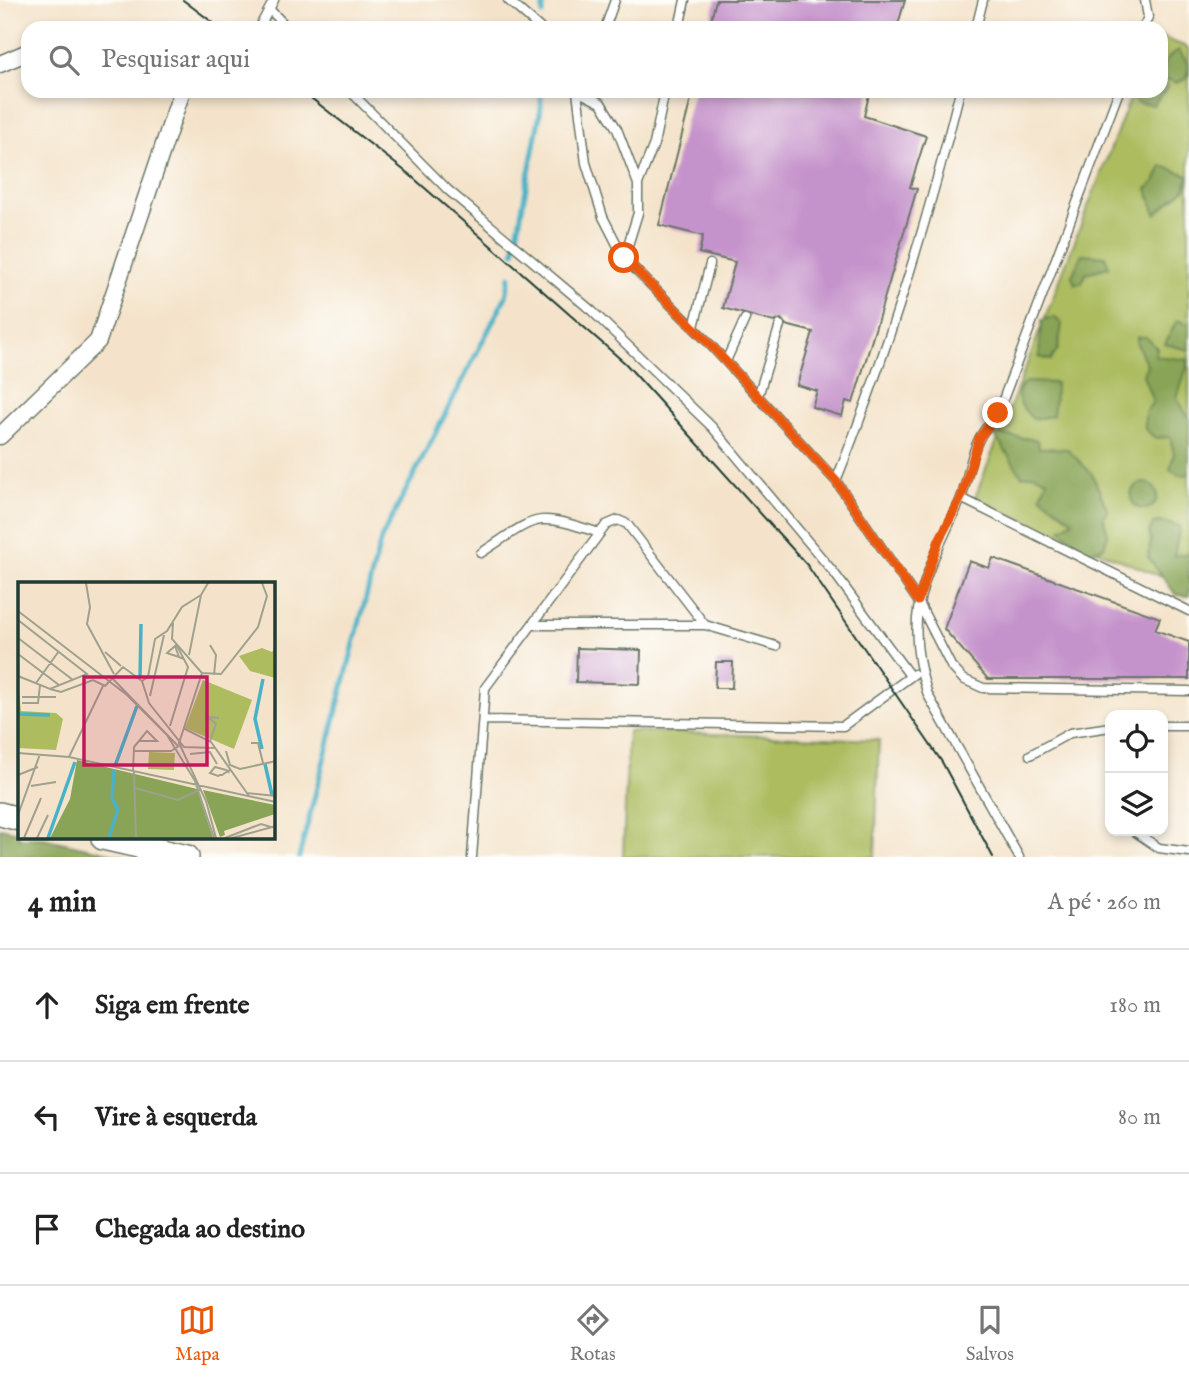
<!DOCTYPE html>
<html lang="pt">
<head>
<meta charset="utf-8">
<style>
	:root { --surface:#fff; --page:#f2f2f2; --text:#222; --muted:#767676; --line:#e0e0e0; --accent:#ea580c }
	body { margin:0; font-family:"IM FELL English",serif; background:var(--page); color:var(--text) }
	.controls { position:absolute; right:21px; bottom:21px; display:grid; overflow:hidden; border-radius:14px; box-shadow:0 4px 10px #0003 }
	.controls button { width:63px; height:63px; display:grid; place-items:center; padding:0; border:0; border-bottom:2px solid var(--line); background:var(--surface); color:var(--text); font:35px sans-serif }
	.stop { position:absolute; width:21px; height:21px; margin:-16px; border:5px solid #ea580c; border-radius:50%; background:#fff }
	.stop.end { background:#ea580c; border-color:#fff; box-shadow:0 2px 7px #0008 }
	.list { margin:0; padding:0; list-style:none }
	h2 { display:flex; justify-content:space-between; align-items:center; height:91px; margin:0; padding:0 28px; font-size:30px }
	h2 small { font-size:23px; font-weight:400; color:var(--muted) }
	.list li { display:grid; grid-template-columns:46px 1fr auto; gap:21px; align-items:center; box-sizing:border-box; height:112px; padding:0 28px; border-top:2px solid var(--line) }
	.list b { display:block; font-size:26px; white-space:nowrap }
	.list em { font-size:23px; font-style:normal; color:var(--muted) }
	.icon { flex:none; width:38px; height:38px; fill:none; stroke:currentColor; stroke-width:2; stroke-linecap:round; stroke-linejoin:round }
	.map { position:relative; flex:none; width:1189px; height:857px; overflow:hidden }
	.search { position:absolute; background:var(--surface); box-shadow:0 4px 10px #0003; left:21px; right:21px; top:21px; height:77px; display:flex; align-items:center; gap:18px; box-sizing:border-box; padding:0 24px; border-radius:21px; color:var(--muted); font-size:26px }
	.sheet { height:427px; background:var(--surface) }
	nav { display:flex; justify-content:space-around; align-items:center; box-sizing:border-box; height:98px; border-top:2px solid var(--line); background:var(--surface); font-size:19px; color:var(--muted) }
	nav a { display:grid; justify-items:center; gap:4px }
	nav .on { color:var(--accent) }
	.map>svg:first-child { display:block }
	.green { fill:#acbc5f; stroke:#667c4a; stroke-width:2 }
	.forest { fill:#89a456; stroke:#547045; stroke-width:2 }
	.lines { fill:none; stroke-linecap:round; stroke-linejoin:round }
	.stream { stroke:#49b2c7; stroke-width:5 }
	.building { fill:#c593cb }
	.lane-casing { stroke:#6a7768; stroke-width:11 }
	.street-casing { stroke:#6a7768; stroke-width:19 }
	.secondary-casing { stroke:#6a7768; stroke-width:26 }
	.lane { stroke:#fff; stroke-width:8 }
	.street { stroke:#fff; stroke-width:16 }
	.secondary { stroke:#fff; stroke-width:23 }
	.tram { stroke:#1f3d34; stroke-width:2 }
	.route { stroke:#ea580c; stroke-width:9 }
	.inset-river { fill:none; stroke:#49b2c7; stroke-width:3.5 }
	.inset-road { fill:none; stroke:#9fa18e; stroke-width:2 }
	.view { fill:#c2185b; fill-opacity:0.15; stroke:#c2185b; stroke-width:3.5 }
	.inset-edge { fill:none; stroke:#1f3d34; stroke-width:3.5 }
</style>
</head>
<body>
<div class="map">
<svg width="1189" height="857" viewBox="0 0 1189 857">
	<rect width="100%" height="100%" fill="#fdfcf7"/>
	<filter id="ink" filterUnits="userSpaceOnUse"><feTurbulence type="fractalNoise" baseFrequency=".0143" numOctaves="2"/><feDisplacementMap in="SourceGraphic" scale="14" xChannelSelector="R" yChannelSelector="G"/><feConvolveMatrix kernelMatrix="1 2 1 2 8 2 1 2 1" color-interpolation-filters="sRGB"/></filter>
	<filter id="wash" filterUnits="userSpaceOnUse"><feTurbulence type="fractalNoise" baseFrequency=".00686" numOctaves="4" result="noise"/><feDisplacementMap in="SourceGraphic" scale="28" xChannelSelector="R" yChannelSelector="G"/><feGaussianBlur stdDeviation="1.57" result="paint"/><feColorMatrix in="noise" values="0 0 0 0 0 0 0 0 0 0 0 0 0 0 0 0 0 1.4 0 .05"/><feComposite in="paint" operator="in"/></filter>
	<g filter="url(#wash)">
		<rect width="100%" height="100%" fill="#f4e3ca"/>
		<path class="green" d="M1161,37L1189,48V588L974,500L1133,91H1161Z
			M628,731L879,740L875,857H623Z"/>
		<path class="forest" d="M1179,50L1189,66L1186,79L1176,83L1166,78L1168,87L1153,105L1138,103L1130,97L1132,91H1161C1161,70 1160,61 1179,50Z
			M1162,166L1188,175L1186,188L1156,214L1147,189L1156,180Z
			M1082,254L1105,256L1109,267L1086,273L1082,283L1075,284L1072,276Z
			M1054,317L1062,324L1058,349L1051,360L1039,357L1042,320Z
			M1177,320L1189,325V350L1165,344Z
			M1137,337H1146L1157,348L1155,356L1189,360L1177,398L1189,419V474L1180,475L1170,469L1174,454L1170,437L1155,438L1145,429V412L1153,402L1143,375L1147,365L1137,344Z
			M1025,382L1056,383L1053,416L1033,419C1021,407 1011,396 1025,382Z
			M994,434L1037,440L1039,448L1067,449L1092,474L1108,511L1103,516L1108,534L1104,547L1088,553L1061,529L1073,521L1041,496L1047,480L1034,474L1022,476Z
			M1131 496a13 13 0 1 1 26 0a13 13 0 1 1-26 0Z
			M1160,522L1180,526L1174,556L1189,553V596L1176,595L1148,557L1151,541L1149,532L1154,523Z
			M0,828L19,832V838H43L126,857H0Z"/>
		<g class="lines">
			<path class="stream" d="M543,14V0
				M514,252L541,108V91
				M299,857L381,539L506,296L510,276"/>
		</g>
		<g id="blocks">
			<path class="building" d="M716,0H905L897,28H709Z
				M693,91H870L864,116L926,136L910,187L917,189L853,403L846,401L842,416L812,407L817,391L797,385L813,332L786,325L781,319L774,322L723,308L735,262L699,253L703,236L659,225Z
				M993,558L1160,618L1155,630L1189,642V679H988L944,629L969,561L989,568Z
				M577,648L641,650L640,684L576,682Z
				M716,662H733L732,688H715Z"/>
		</g>
	</g>
	<g filter="url(#ink)">
		<use href="#blocks" fill-opacity="0" stroke="#6a7768" stroke-width="2"/>
		<g class="lines">
			<g class="lane-casing">
				<path id="lane" d="M508,0L540,28
					M270,10L288,28
					M259,28L274,0
					M605,28L615,0
					M679,28L685,0
					M976,28L983,0
					M1143,28L1148,17L1145,0
					M350,91L448,190L592,311L712,427L835,574L910,676
					M577,91L586,163L603,217L624,258L705,339L836,481L918,601L951,666L963,679L983,688L1189,691
					M577,91L601,103L617,129L638,184V213L624,258
					M638,184L654,144L665,91
					M694,327L710,264
					M726,361L745,319
					M758,396L780,325
					M836,481C887,354 927,223 960,91
					M961,498L1189,611
					M481,553C538,516 533,511 599,533
					M705,625L776,646
					M483,720L843,726L914,674
					M1163,726H1189
					M1030,755L1070,733L1110,727
					M1134,831L1159,848L1189,852
					M472,857L485,688L606,525L618,520L627,524L705,625H532
					M1019,857L928,695C900,612 927,574 960,501C968,481 969,458 979,439C983,430 992,421 998,413L1119,91"/>
			</g>
			<g class="street-casing">
				<path id="street" d="M0,64L28,52
					M0,436L98,341L182,91"/>
			</g>
			<g class="secondary-casing">
				<path id="secondary" d="M0,814L19,819
					M103,838L187,857"/>
			</g>
			<use href="#lane" class="lane"/>
			<use href="#street" class="street"/>
			<use href="#secondary" class="secondary"/>
			<path class="tram" d="M183,0L220,28
				M302,91L410,175L625,363L807,565L942,762L993,857"/>
		</g>
	</g>
	<g class="lines" filter="url(#ink)">
		<path class="route" d="M624,258L705,339L836,481L918,601L939,540L961,498L979,438L998,413"/>
	</g>
	<g transform="translate(18 582)">
		<rect width="257" height="257" fill="#f4e3ca"/>
		<path d="M257,65V96L232,89L221,74L244,66L254,70ZM0,96L3,129L38,131L45,137L38,168L0,166ZM185,98L234,118L216,167L167,146ZM131,170L157,171L156,188L130,187Z" fill="#acbc5f"/>
		<path d="M59,178L179,207L195,256H32L52,217ZM185,208L257,223V232L206,249L207,253L202,255Z" fill="#89a456"/>
		<path class="inset-river" d="M122,96L123,42M0,132L32,133M244,167L237,137L245,97M247,182L254,213M97,184L119,124M30,256L57,180M91,256L100,227L94,217L96,188"/>
		<path class="inset-road" d="M68,1L72,25L69,42L96,92M0,29L109,113L149,153L177,199L196,256M0,38L69,92L32,107L0,94M155,41L154,57L184,91L161,161L188,219L198,256M0,56L55,98M192,63L198,73L196,93M87,70L103,84M0,72L41,103M171,73L183,13L190,1M161,75L157,64L149,71L161,75L166,77M184,91L203,92L240,45L249,14L244,1M94,96L160,164M124,99L130,95L137,57L149,49L164,25L183,13M18,101L41,69M32,107L43,110L75,98L87,104L105,85L124,99L131,121L166,165L197,166M132,114L146,53M4,115H38M4,121H20L22,103M152,144L170,85L157,60M165,146L193,160L231,214M192,159L198,142L190,135L201,136M233,161H240L245,181M116,169H153L161,164M208,169L212,183L222,187L258,179M0,171L51,175L258,220M172,172L192,170L199,182M51,175L85,104M115,189L116,165L121,159L129,149L139,159H121M116,190L118,256M211,191L210,189L208,188L197,185L192,191L200,194L202,193H204L210,189L212,188M0,193L20,185M13,204L38,200M117,206L160,218L183,207M229,211L258,214M0,233L22,172M6,256L23,216M19,256L30,233M207,256L243,242L253,245M214,256L258,244"/>
		<path class="view" d="M66,95H189V183H66Z"/>
		<rect width="257" height="257" class="inset-edge"/>
	</g>
</svg>
<div class="controls">
<button><svg class="icon" aria-label="locate" viewBox="0 0 24 24"><circle cx="12" cy="12" r="6"/><path d="M12 2v4M12 18v4M2 12h4M18 12h4"/></svg></button>
<button><svg class="icon" aria-label="layers" viewBox="0 0 24 24"><path d="M12 4l9 5-9 5-9-5zM3 14l9 5 9-5"/></svg></button>
</div>
<div class="stop" style="left:624px;top:258px"></div>
<div class="stop end" style="left:998px;top:413px"></div>
<div class="search"><svg class="icon" aria-label="search" viewBox="0 0 24 24"><circle cx="10" cy="10" r="6"/><path d="M15 15l6 6"/></svg>Pesquisar aqui</div>
</div>
<section class="sheet">
<h2>4 min<small>A pé · 260 m</small></h2>
<ul class="list">
<li><svg class="icon" aria-label="ahead" viewBox="0 0 24 24"><path d="M12 20V5M6 11l6-6 6 6"/></svg><div><b>Siga em frente</b></div><em>180 m</em></li>
<li><svg class="icon" aria-label="left" viewBox="0 0 24 24"><path d="M17 20v-9H6M10 6l-5 5 5 5"/></svg><div><b>Vire à esquerda</b></div><em>80 m</em></li>
<li><svg class="icon" aria-label="arrive" viewBox="0 0 24 24"><path d="M6 21V4h12l-3 4 3 4H6"/></svg><div><b>Chegada ao destino</b></div></li>
</ul>
</section>
<nav>
<a class="on"><svg class="icon" aria-label="map" viewBox="0 0 24 24"><path d="M3 6l6-2 6 2 6-2v14l-6 2-6-2-6 2zM9 4v14M15 6v14"/></svg>Mapa</a>
<a><svg class="icon" aria-label="directions" viewBox="0 0 24 24"><path d="M12 3l9 9-9 9-9-9zM9 14v-3h6M13 9l2 2-2 2"/></svg>Rotas</a>
<a><svg class="icon" aria-label="saved" viewBox="0 0 24 24"><path d="M7 4h10v16l-5-4-5 4z"/></svg>Salvos</a>
</nav>
</body>
</html>
